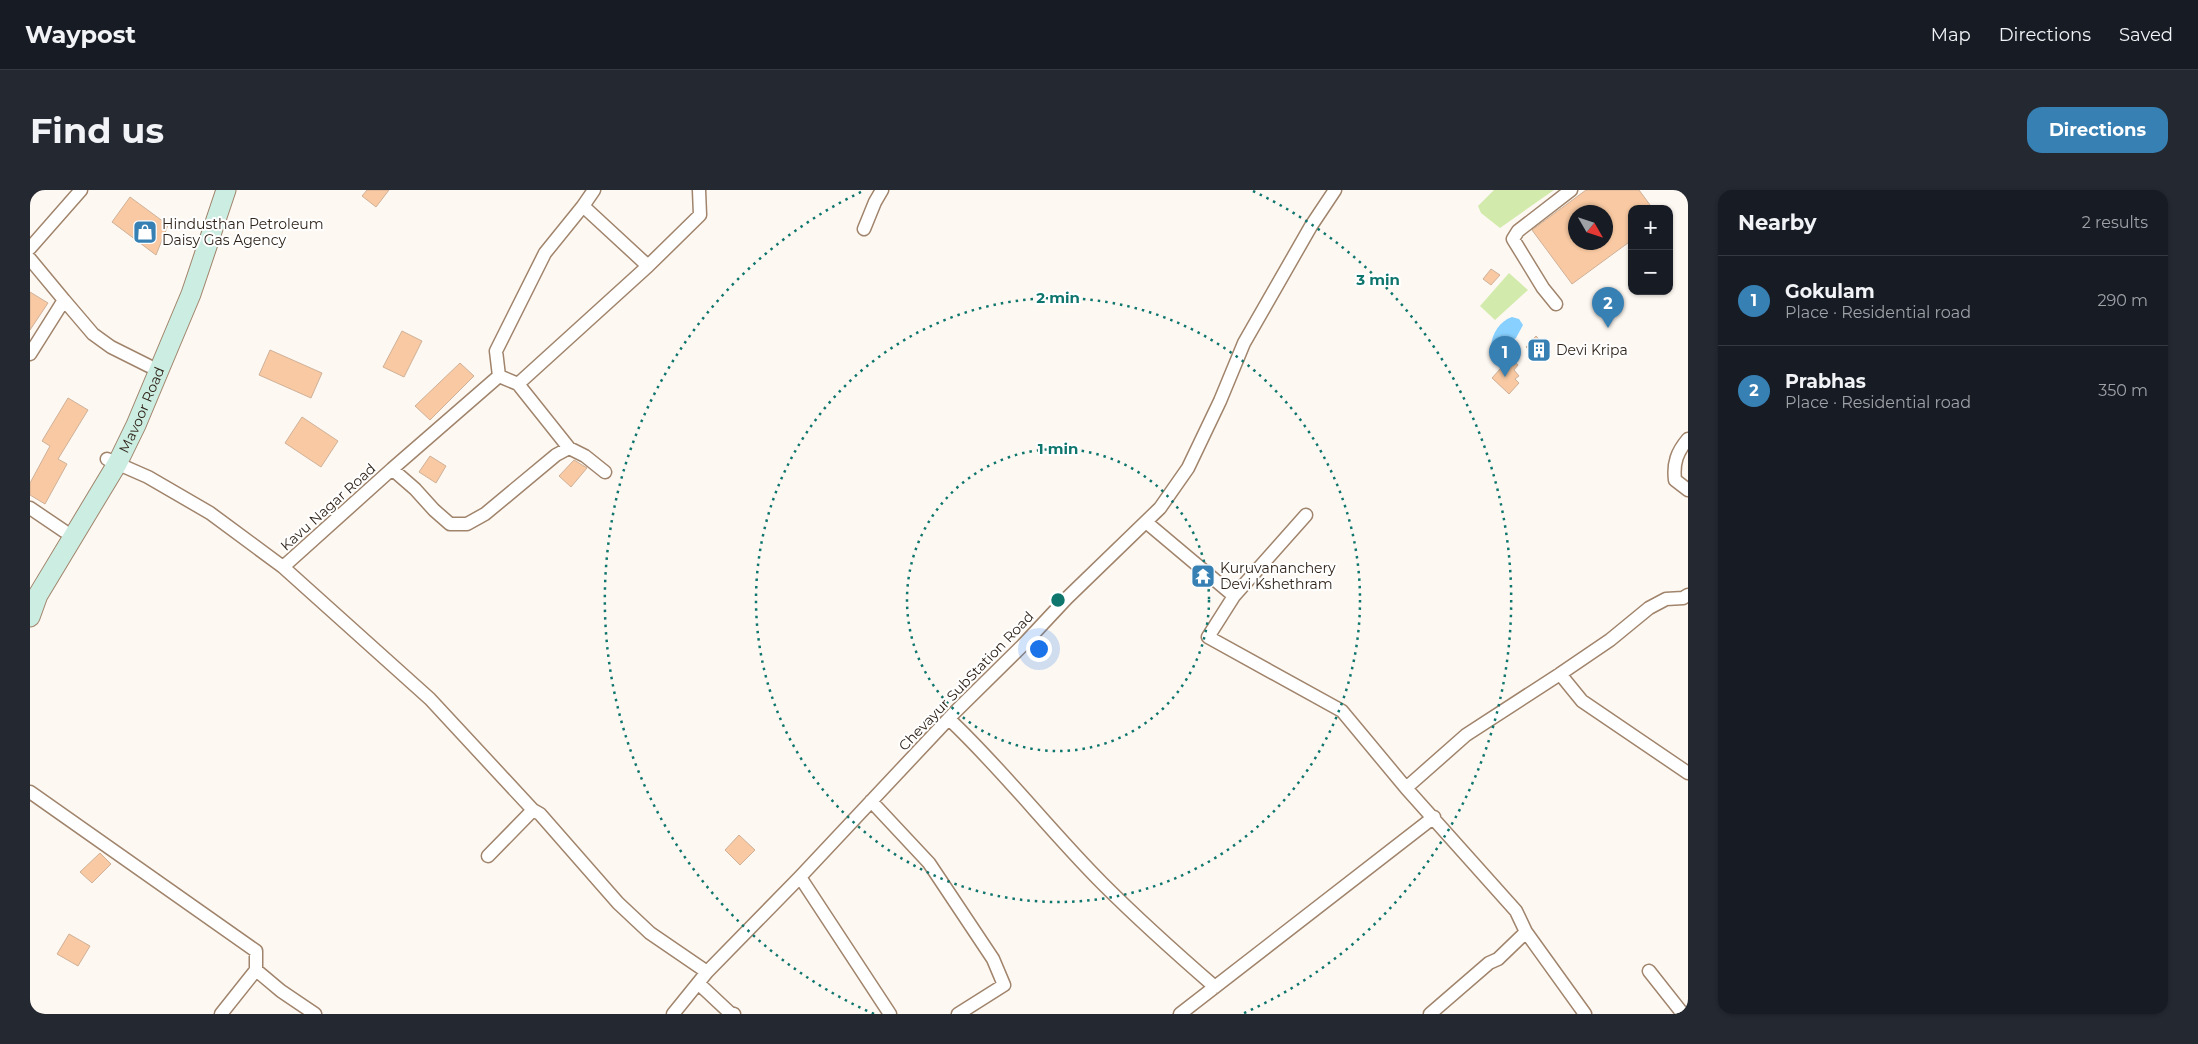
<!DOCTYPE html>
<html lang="en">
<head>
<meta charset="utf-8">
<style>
	:root { --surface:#171b24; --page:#242831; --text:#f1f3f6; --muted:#9ea1a6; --line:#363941; --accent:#3780b4 }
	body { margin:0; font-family:Montserrat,sans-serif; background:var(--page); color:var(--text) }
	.controls { position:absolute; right:15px; top:15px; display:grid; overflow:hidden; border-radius:10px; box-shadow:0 1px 4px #0004 }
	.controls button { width:45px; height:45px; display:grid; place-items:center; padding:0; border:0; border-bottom:1px solid var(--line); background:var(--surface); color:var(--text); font:25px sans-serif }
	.compass { position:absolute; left:1538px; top:15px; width:45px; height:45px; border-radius:50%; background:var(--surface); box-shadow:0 1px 4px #0004; rotate:129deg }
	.you { position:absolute; left:1008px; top:458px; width:18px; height:18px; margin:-12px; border:4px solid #fff; border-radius:50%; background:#1a73e8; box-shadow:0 0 0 8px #1a73e833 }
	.badge { display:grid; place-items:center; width:32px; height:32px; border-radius:50%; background:var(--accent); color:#fff; font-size:16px; font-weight:700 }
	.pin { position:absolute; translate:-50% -41px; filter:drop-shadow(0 1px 2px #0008) }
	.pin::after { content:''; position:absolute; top:26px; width:18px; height:15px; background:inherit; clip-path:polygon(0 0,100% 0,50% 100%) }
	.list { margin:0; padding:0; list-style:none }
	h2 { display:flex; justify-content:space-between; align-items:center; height:65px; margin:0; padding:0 20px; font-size:21px }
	h2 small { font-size:16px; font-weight:400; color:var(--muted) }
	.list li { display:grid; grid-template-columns:32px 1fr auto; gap:15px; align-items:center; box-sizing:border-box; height:90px; padding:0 20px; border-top:1px solid var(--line) }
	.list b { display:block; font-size:19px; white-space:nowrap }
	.list p { margin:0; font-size:16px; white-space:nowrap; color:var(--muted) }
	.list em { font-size:16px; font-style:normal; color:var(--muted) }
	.map { position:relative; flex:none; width:1658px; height:824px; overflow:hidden; border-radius:15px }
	header { display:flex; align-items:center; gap:30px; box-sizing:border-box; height:70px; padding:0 25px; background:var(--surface); border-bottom:1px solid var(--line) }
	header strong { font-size:24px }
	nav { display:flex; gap:28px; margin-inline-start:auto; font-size:18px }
	.intro { display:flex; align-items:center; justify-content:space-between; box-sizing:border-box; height:120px; padding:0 30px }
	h1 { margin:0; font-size:35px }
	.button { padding:12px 22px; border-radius:15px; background:var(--accent); color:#fff; font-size:18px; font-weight:700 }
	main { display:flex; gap:30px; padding:0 30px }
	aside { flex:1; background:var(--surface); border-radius:15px; box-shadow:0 1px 4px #0004 }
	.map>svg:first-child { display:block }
	.green { fill:#d2ebac }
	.water { fill:#87d0ff }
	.building { fill:#f8c9a2; stroke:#cfb198; fill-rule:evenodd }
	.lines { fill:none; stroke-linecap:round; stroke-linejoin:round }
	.minor-casing { stroke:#a0846c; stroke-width:15 }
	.secondary-casing { stroke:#a0846c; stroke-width:21 }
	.minor { stroke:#fff; stroke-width:12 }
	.secondary { stroke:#ccede1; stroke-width:19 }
	.ring { fill:none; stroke:#0f766e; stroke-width:2.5; stroke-dasharray:2.5 5 }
	.labels { text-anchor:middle; stroke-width:4; stroke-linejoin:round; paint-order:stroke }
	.poi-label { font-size:14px; fill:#30241a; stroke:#fff; text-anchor:start }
	.street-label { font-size:14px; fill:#30241a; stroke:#fff }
	.centre { fill:#0f766e; stroke:#fff; stroke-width:2.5 }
	.ring-label { font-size:15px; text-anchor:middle; font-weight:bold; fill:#0f766e; stroke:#fff; stroke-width:4; stroke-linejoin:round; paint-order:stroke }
</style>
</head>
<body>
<header>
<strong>Waypost</strong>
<nav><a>Map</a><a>Directions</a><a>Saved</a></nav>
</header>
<div class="intro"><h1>Find us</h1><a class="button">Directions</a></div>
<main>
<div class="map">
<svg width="1658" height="824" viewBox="0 0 1658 824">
	<rect width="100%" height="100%" fill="#fef8f2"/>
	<path class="green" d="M1464,0H1524L1470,38L1451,23L1448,16Z
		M1479,83L1498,100L1465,130L1450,116Z"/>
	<path class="water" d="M1482,127L1489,129L1493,135L1486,148L1467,163L1461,156C1462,143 1470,131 1482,127Z"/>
	<path class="building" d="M337,0H359L346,17L332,6Z
		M1556,0H1609L1623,19H1602V50L1542,94L1502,40ZM1546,22H1576V52H1546Z
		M100,7L138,35L126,65L82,32Z
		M1461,79L1470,85L1461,95L1453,89Z
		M0,102L18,113L0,140Z
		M372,141L392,151L374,187L353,177Z
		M1506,146L1521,162L1512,172L1496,157Z
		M240,160L292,183L281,208L229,185Z
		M1480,168L1488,175L1484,180L1489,186L1485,189L1489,193L1479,204L1462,188Z
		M430,173L444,186L400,230L385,216Z
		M38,208L58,220L28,269L37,274L15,314L0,305V293L20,256L12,251Z
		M272,227L308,251L291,277L255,253Z
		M400,266L416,276L406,293L389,282Z
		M544,270L557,278L541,297L529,286Z
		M709,645L725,660L710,675L695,660Z
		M70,663L81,674L62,693L50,682Z
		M39,744L60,756L48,776L27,764Z"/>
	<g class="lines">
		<g class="minor-casing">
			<path id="minor" d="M564,0L553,16L618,76
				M834,39L845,12L852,0
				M0,58L51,0
				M0,69L34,110
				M1526,114L1513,98L1483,49L1488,41L1541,0
				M0,164L34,110L63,144L81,157L119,176
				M469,186L466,161L515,63L553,16
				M488,194L618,76L670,25L669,0
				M1658,249C1647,262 1643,273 1645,290L1658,300
				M77,269L118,287L180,323L253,377L362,279L385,299L404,320L420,334H437L455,324L526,265L539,258L555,266L575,282
				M362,279L469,186L488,194L539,258
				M0,318L34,341
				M1116,332L1204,406L1178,447L1312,521L1376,598L1486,721L1496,742L1468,769L1459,773L1400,824
				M253,377L400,509L503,620L510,624L588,713L620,743L677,782
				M1658,405L1653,408L1636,409L1619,418L1580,450L1530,484L1552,511L1658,583
				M1204,406L1276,325
				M920,530C974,581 1020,641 1073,694C1109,730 1147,764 1185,797
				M1376,598L1436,545L1530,484
				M0,602L226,761V780L251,801L285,824
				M841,611L899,673L963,769L974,795L928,824
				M458,666L503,620
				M770,687L860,824
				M1496,742L1555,824
				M1619,781L1653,824
				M668,793L700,823L704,824
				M191,824L226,780
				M643,824L677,782L770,687L924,523L993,455L1037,408L1130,318L1158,278L1190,211L1214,153L1281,36L1305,0
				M1150,824L1404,627"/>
		</g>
		<g class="secondary-casing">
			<g id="secondary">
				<path id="s1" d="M0,427L8,405L87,274L106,235L161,104L196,0"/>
			</g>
		</g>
		<use href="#minor" class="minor"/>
		<use href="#secondary" class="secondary"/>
	</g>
	<g class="ring">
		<circle cx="1028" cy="410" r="151"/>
		<circle cx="1028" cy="410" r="302"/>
		<path d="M844 824A453 453 0 0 1 833 1M1223 1A453 453 0 0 1 1212 824"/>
	</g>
	<defs>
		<g id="shop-square" transform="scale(1.25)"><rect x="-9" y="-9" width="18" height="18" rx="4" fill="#3780b4" stroke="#fff"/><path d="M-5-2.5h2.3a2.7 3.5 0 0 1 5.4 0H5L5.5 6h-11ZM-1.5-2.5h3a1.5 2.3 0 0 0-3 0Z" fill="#fff"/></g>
		<g id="building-square" transform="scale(1.25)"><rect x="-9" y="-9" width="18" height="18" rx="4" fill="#3780b4" stroke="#fff"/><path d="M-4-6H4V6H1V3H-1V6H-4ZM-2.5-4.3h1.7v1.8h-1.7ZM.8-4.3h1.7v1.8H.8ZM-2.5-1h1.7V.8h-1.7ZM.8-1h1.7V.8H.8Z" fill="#fff"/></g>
		<g id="temple-square" transform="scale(1.25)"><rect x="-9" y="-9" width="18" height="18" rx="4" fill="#3780b4" stroke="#fff"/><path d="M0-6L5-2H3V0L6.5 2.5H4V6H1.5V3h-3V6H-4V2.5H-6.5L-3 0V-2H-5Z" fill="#fff"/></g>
	</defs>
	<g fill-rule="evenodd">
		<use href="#shop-square" x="115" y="42"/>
		<use href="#building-square" x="1509" y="160"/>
		<use href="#temple-square" x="1173" y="386"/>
	</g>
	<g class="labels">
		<g class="poi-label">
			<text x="132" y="39">Hindusthan Petroleum<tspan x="132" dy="16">Daisy Gas Agency</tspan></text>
			<text x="1526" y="165">Devi Kripa</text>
			<text x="1190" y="383">Kuruvananchery<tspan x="1190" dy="16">Devi Kshethram</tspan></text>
		</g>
		<g class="street-label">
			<text dy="5" stroke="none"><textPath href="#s1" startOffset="236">Mavoor Road</textPath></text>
			<text transform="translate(298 317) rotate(-42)" y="5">Kavu Nagar Road</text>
			<text transform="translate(936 491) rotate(-46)" y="5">Chevayur SubStation Road</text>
		</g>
	</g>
	<circle cx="1028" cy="410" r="8" class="centre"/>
	<g class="ring-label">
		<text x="1348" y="95">3 min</text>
		<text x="1028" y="113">2 min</text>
		<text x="1028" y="264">1 min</text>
	</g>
</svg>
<div class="controls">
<button>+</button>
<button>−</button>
</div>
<svg class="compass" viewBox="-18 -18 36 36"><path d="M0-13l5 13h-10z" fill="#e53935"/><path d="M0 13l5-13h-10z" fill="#9ea1a6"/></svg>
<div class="you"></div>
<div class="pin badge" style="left:1475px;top:187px">1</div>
<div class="pin badge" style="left:1578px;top:138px">2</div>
</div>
<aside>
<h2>Nearby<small>2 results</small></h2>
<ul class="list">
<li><span class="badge">1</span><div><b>Gokulam</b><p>Place · Residential road</p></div><em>290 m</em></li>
<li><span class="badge">2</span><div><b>Prabhas</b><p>Place · Residential road</p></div><em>350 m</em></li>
</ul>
</aside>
</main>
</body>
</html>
